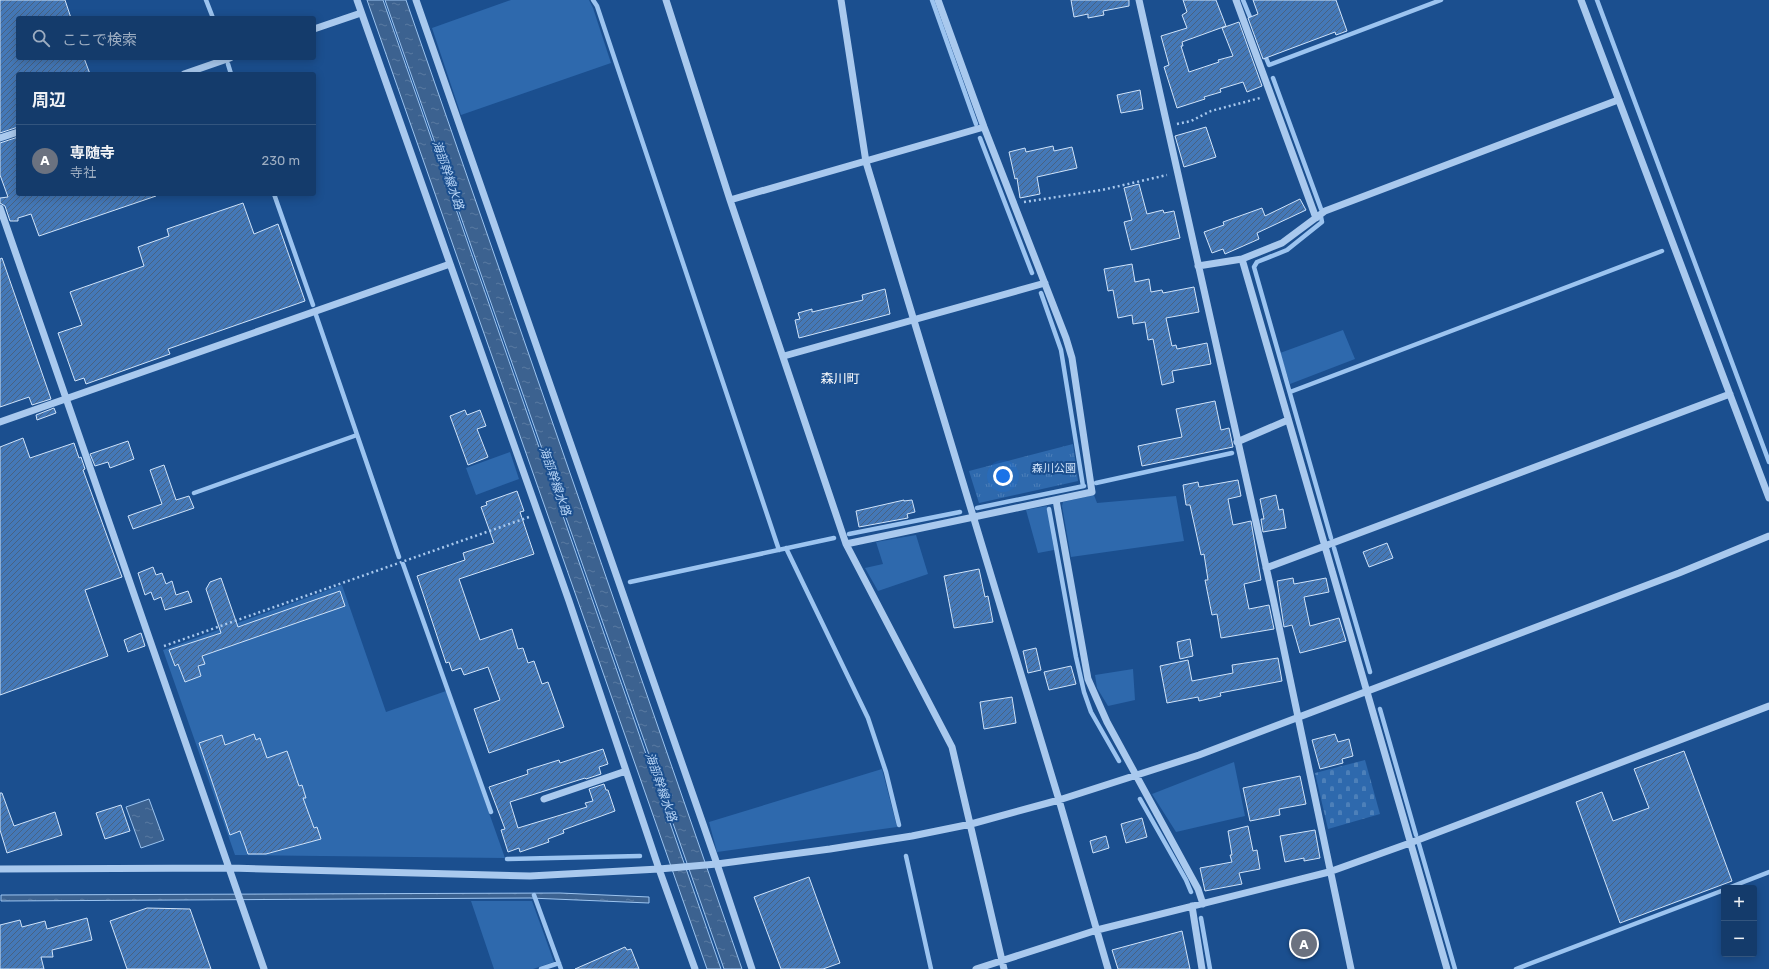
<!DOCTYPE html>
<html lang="ja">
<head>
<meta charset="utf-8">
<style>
	:root { --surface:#143b6b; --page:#214673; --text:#f1f3f6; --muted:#9dadc1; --line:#33557e; --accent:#ffd166 }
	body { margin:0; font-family:Rubik,"Noto Sans JP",sans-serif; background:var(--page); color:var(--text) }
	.controls { position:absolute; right:12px; bottom:12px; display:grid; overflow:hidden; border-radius:4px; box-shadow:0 2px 10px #0003 }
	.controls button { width:36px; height:36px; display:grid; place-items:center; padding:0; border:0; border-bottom:1px solid var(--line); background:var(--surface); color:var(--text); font:20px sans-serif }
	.you { position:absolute; left:1003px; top:476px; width:14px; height:14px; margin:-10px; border:3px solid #fff; border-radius:50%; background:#1a73e8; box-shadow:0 0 0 6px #1a73e833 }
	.badge { display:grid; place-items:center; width:26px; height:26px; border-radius:50%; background:var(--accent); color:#fff; font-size:13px; font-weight:700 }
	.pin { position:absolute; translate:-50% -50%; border:2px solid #fff; box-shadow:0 1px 4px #0006 }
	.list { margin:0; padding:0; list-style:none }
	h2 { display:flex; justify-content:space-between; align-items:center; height:52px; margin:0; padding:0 16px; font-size:17px }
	h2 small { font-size:13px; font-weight:400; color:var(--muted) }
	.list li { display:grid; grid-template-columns:26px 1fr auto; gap:12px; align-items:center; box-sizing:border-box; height:72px; padding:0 16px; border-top:1px solid var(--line) }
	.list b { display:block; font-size:15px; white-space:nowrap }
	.list p { margin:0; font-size:13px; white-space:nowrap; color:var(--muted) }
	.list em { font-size:13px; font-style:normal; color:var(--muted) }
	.icon { flex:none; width:22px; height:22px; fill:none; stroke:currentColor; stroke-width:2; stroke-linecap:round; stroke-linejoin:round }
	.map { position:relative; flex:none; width:1769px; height:969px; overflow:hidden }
	.search { position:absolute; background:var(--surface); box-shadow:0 2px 10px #0003; left:16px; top:16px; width:300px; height:44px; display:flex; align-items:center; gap:10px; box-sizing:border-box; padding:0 14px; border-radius:4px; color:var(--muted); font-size:15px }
	.panel { position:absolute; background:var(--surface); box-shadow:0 2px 10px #0003; left:16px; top:72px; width:300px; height:124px; border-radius:4px }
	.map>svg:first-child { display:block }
	.grass { fill:#2e69ad }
	.cemetery { fill:url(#cemetery-stones) }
	.park { fill:url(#park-tufts) }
	.water { fill:url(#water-ripples); stroke:#9cc4f0 }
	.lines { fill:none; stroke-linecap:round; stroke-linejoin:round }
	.stream { stroke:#9cc4f0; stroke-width:4.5 }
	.building { fill:url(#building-hatch); stroke:#cfe3fa }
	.path { stroke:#a9c9ee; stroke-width:2.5; stroke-dasharray:2 3; stroke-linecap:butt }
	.minor { stroke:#a9c9ee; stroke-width:7 }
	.labels { text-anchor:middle; stroke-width:4; stroke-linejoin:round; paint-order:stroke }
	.park-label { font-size:11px; fill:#cfe3fa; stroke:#1b4f8f }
	.water-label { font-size:12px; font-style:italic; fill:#b5d3f5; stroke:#1b4f8f }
	.quarter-label { font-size:13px; fill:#fff; stroke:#1b4f8f }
</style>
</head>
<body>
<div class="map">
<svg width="1769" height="969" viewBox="0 0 1769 969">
	<defs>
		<pattern id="cemetery-stones" width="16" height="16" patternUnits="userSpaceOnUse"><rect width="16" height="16" fill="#2e69ad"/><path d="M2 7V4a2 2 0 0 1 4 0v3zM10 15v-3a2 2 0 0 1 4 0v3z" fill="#4d80b9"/></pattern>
		<pattern id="park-tufts" width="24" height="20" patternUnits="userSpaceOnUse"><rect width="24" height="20" fill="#2e69ad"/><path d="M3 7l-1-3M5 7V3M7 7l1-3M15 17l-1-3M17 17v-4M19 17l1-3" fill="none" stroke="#4d80b9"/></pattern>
		<pattern id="water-ripples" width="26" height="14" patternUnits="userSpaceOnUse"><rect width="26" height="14" fill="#3c6290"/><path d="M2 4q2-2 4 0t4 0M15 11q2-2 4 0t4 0" fill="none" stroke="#597aa1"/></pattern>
		<pattern id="building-hatch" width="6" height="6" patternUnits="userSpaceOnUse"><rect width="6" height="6" fill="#4478b7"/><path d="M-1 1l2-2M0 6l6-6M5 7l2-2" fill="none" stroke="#486282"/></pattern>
	</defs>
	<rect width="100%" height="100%" fill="#1b4f8f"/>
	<path class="grass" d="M511,0H589L593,8L611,63L461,115L432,28Z
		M1343,330L1355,359L1290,384L1280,353Z
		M510,452L519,479L476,495L466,468Z
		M1094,495L1097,503L1176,496L1184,541L1071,557L1062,506L1063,502Z
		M1047,506L1054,550L1038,553L1026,510Z
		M916,535L928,574L878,591L865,568L883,564L876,542Z
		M342,585L386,712L446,691L505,858L235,855L163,650Z
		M1133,669L1135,700L1108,706L1097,688L1095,675Z
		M1234,762L1245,816L1176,832L1152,794Z
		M882,769L897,827L717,852L709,822Z
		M471,901H532L554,962L533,969H494Z"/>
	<path class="cemetery" d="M1365,760L1380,814L1328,829L1315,773Z"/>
	<path class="park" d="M1073,444L1078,481L979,503L969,471Z"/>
	<path class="water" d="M367,0H383L721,969H707Z
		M385,0H406L742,969H724Z
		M149,799L164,840L141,848L126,807Z
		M560,893L649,897V903L530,898L1,901V895Z"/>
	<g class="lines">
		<path class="stream" d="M206,0L213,18
			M593,0L597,6L779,550
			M932,0L976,124
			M1243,0L1252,22
			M1597,0L1769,462
			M1264,53L1269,65L1441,0
			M228,64L231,74
			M1273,78L1321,209
			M980,138L1032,273
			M274,194L313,305
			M1321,217L1322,222L1287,250L1257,262L1254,267L1331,538
			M1041,293L1061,350L1083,486
			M316,315L399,557
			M1290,392L1662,251
			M1096,483L1232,453
			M194,493L357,435
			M977,508L1084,486
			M1049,509L1076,657L1084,692L1091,712L1119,761
			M849,534L960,512
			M786,548L868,718L886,772L899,825
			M1334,548L1370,672
			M403,564L491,812
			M630,582L834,538
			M1380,709L1416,835
			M1140,799L1186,880L1191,892
			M1419,844L1455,969
			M906,856L931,969
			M507,859L640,856
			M1728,888L1769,872
			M534,895L561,969
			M1201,918L1210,969
			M541,969L559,963
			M1516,969L1724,890"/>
	</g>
	<path class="building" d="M0,0H65L71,18H18V58H84L90,74H18V127L0,133Z
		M1071,0H1129V6L1103,11L1104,15L1088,18V14L1074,17Z
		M1183,0H1216L1226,26L1182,42L1183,46H1181L1189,72L1219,62L1218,60L1233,56L1222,28L1239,22L1262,86L1247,92L1243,82L1220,89L1221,92L1204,97L1205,99L1177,108L1164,67L1169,65L1161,36L1187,28L1182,15L1187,12Z
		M1253,0H1336L1347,31L1336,35L1335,32L1263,59L1248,18L1258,14Z
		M1140,90L1143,109L1121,113L1117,95Z
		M1206,127L1216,157L1184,167L1175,136Z
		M18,137V194H155L156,196L39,236L31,214L18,218V221H10L5,206L0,203V198L8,197L0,175V143Z
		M1053,146L1054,151L1072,147L1077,168L1037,177L1040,194L1020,198L1017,178L1015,179L1009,152L1025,148L1026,152Z
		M1139,184L1147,214L1163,210L1164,213L1174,211L1180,238L1131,250L1124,222L1132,220L1124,188Z
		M1300,199L1306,210L1257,233L1259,239L1225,254L1223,249L1212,253L1204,232L1224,225L1223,222L1262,208L1265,216Z
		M243,203L254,234L278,224L305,301L168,349L170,354L86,384L84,378L75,381L58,333L82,325L70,292L144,266L138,247L169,236L167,229Z
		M2,258L51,399L32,405L29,397L0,407V259Z
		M1132,264L1135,282L1149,279L1151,292L1162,290L1163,293L1194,287L1199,312L1166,318L1172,346L1176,345L1177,349L1207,343L1211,364L1172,371L1174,382L1162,385L1153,339L1148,340L1145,322L1133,324L1132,315L1118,318L1113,290L1108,291L1104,269Z
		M885,289L890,314L799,338L795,320L800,319L798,313L812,309V312L863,300L862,295Z
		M1215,401L1221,430L1229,428L1233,447L1142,466L1138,446L1182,437L1176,409Z
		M54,408L56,413L37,420L36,415Z
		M465,410L467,415L480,410L486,426L477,429L488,457L468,465L450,416Z
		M23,438L30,458L74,443L79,458L81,457L85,469L83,470L122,577L85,590L108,656L0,695V447Z
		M128,441L134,459L110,468L108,462L95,466L90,454Z
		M164,465L176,500L189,496L194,508L133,529L128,516L162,504L150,470Z
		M1238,480L1241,496L1228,499L1233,525L1251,521L1261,580L1244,584L1249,609L1269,605L1274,629L1221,638L1217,614L1212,615L1205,580H1208L1204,554L1201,555L1190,505H1186L1183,485L1198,482L1199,487Z
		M517,491L524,511L520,512L534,554L459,579L480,640L512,629L518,649L523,648L528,663L534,661L542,684L548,682L564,727L489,753L474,709L500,700L488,667L464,675L461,668L452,671L449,662L446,663L417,576L465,560L463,553L494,543L481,507L487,505L486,502Z
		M1276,495L1279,510L1283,509L1286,528L1263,532L1261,519H1264L1260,499Z
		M904,500V501L912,500L915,512L907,514L908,518L859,527L856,511Z
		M1387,543L1393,558L1369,567L1363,552Z
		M153,567L156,575L162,573L166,584L172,581L176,595L188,591L192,602L165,610L161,597L154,600L151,592L145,595L138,573Z
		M979,569L985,597L988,596L993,622L954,628L944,576Z
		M221,578L238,627L340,591L345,606L202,656L205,664L198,666L201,676L185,682L178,664L175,666L169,650L221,633L206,589L210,582Z
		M1293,578L1294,584L1326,578L1329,592L1304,597L1310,626L1339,618L1346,641L1300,653L1292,625L1284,627L1277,581Z
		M141,633L145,646L128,652L124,640Z
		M1190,639L1193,656L1180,659L1177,642Z
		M1036,648L1041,670L1028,673L1023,651Z
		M1278,658L1282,681L1220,693L1221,696L1199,701L1198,697L1167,703L1160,666L1188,660L1192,681L1233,673L1232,665Z
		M1071,666L1076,684L1049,690L1044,672Z
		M1012,697L1016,723L984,729L980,702Z
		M254,734L256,740L260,738L267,758L287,751L299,786L302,785L306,798H303L314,828L317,827L321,839L266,854H248L240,831L230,835L199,743L222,735L225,745Z
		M1335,734L1338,742L1349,739L1353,756L1342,759L1343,763L1320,769L1312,740Z
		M603,749L608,764L599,767L601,774L586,779L585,778L510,802L518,828L587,807L585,803L593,801L589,789L604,784L606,790H608L615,811L563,830L564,833L548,839L549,842L520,852L519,848L508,852L501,830L505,829L489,787L528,774L527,770L559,760L560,763Z
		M1684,751L1732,881L1620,923L1576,802L1602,792L1613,821L1649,808L1634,769Z
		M1300,776L1306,804L1279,809L1280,815L1250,821L1243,788Z
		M0,793H2L14,826L55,812L62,835L7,853L0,830Z
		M121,805L130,831L105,839L96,813Z
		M1142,818L1147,837L1126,843L1121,824Z
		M1248,826L1253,851L1257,850L1260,869L1239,873L1242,884L1205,891L1200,868L1232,862L1230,855H1232L1228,831Z
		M1315,830L1320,858L1304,861V858L1285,862L1280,836Z
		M1106,836L1109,848L1093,853L1090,841Z
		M809,877L840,963L823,969H781L754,897Z
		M147,908L190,909L211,969H127L110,921Z
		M87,918L92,940L52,950L53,957H41L44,969H0V925L20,920L22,927L45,921L47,929Z
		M1182,931L1190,969H1118L1112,950Z
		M625,947L627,950L631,949L639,969H575Z"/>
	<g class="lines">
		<path class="path" d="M1177,124L1191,121L1211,111L1260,98
			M1024,202L1102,190L1167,175
			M164,646L529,517"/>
		<path class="minor" d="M357,0L569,601L659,869L695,969
			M416,0L717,864L752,969
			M666,0L730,200L846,544L952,747L1004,969
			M841,0L866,162L1059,800L1108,969
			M1139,0L1273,598L1351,969
			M1236,0L1316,218
			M1581,0L1769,498
			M314,29L361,13
			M184,74L230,58
			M0,138L18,132
			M730,200L984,127
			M0,208L264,969
			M1242,259L1447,969
			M1198,266L1242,259L1282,243L1325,211L1618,100
			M784,356L1045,283
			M0,422L450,264
			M1237,442L1288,420
			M1056,500L1088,679L1107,722L1198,889L1203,904
			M846,544L1092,492L1072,358L1066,338L984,127L938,0
			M1266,568L1730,394
			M544,799L626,771
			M0,869L230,868L530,876L659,869L717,864L830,849L912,836L971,824L1059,800L1199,755L1679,573L1769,536
			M1192,906L1202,969
			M976,969L1097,930L1329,872L1410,843L1769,706"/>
	</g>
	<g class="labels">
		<g class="park-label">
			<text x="1054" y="472">森川公園</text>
		</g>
		<g class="water-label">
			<text transform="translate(448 175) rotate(71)" y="4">海部幹線水路</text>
			<text transform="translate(555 481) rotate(71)" y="4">海部幹線水路</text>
			<text transform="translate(661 787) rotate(71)" y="4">海部幹線水路</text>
		</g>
		<g class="quarter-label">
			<text x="840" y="383">森川町</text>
		</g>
	</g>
</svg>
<div class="controls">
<button>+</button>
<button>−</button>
</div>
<div class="you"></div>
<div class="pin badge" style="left:1304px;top:944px;background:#6b7280">A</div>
<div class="search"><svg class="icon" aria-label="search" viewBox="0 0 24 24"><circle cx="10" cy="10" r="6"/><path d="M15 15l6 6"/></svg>ここで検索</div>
<section class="panel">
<h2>周辺<small></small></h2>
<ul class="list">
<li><span class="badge" style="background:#6b7280">A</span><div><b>専随寺</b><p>寺社</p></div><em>230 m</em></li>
</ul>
</section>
</div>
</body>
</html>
